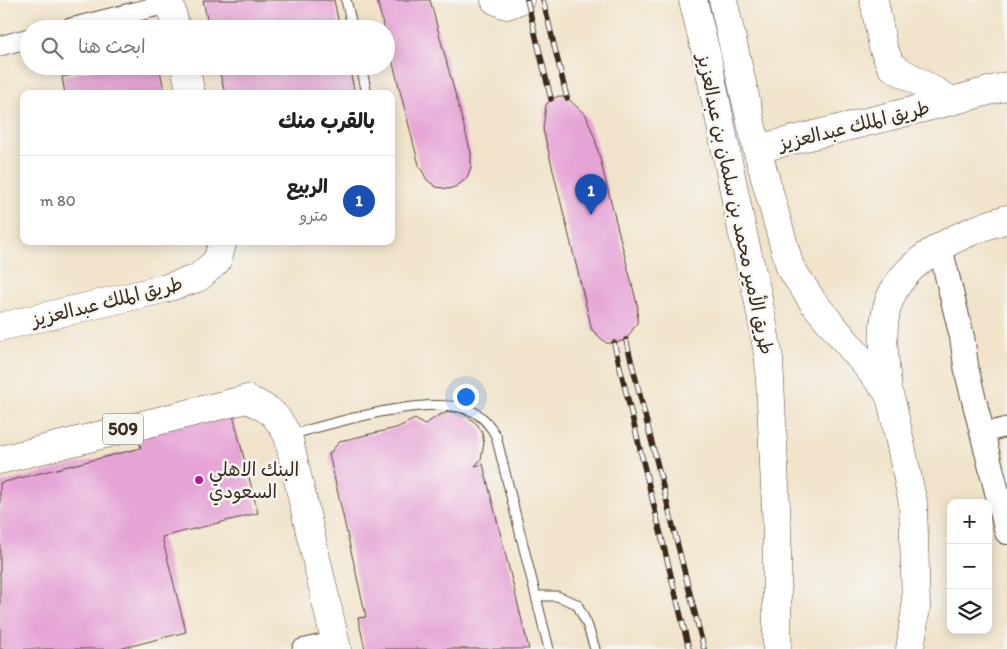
<!DOCTYPE html>
<html lang="ar">
<head>
<meta charset="utf-8">
<style>
	:root { --surface:#fff; --page:#f6f6f6; --text:#222; --muted:#767676; --line:#e0e0e0; --accent:#b5179e }
	body { margin:0; font-family:Itim,"Playpen Sans Arabic",sans-serif; background:var(--page); color:var(--text); direction:rtl }
	.controls { position:absolute; right:15px; bottom:15px; display:grid; overflow:hidden; border-radius:10px; box-shadow:0 2px 12px #0003 }
	.controls button { width:45px; height:45px; display:grid; place-items:center; padding:0; border:0; border-bottom:1px solid var(--line); background:var(--surface); color:var(--text); font:25px sans-serif }
	.you { position:absolute; left:465px; top:396px; width:18px; height:18px; margin:-12px; border:4px solid #fff; border-radius:50%; background:#1a73e8; box-shadow:0 0 0 8px #1a73e833 }
	.badge { display:grid; place-items:center; width:32px; height:32px; border-radius:50%; background:var(--accent); color:#fff; font-size:16px; font-weight:700 }
	.pin { position:absolute; translate:-50% -41px; filter:drop-shadow(0 1px 2px #0008) }
	.pin::after { content:''; position:absolute; top:26px; width:18px; height:15px; background:inherit; clip-path:polygon(0 0,100% 0,50% 100%) }
	.list { margin:0; padding:0; list-style:none }
	h2 { display:flex; justify-content:space-between; align-items:center; height:65px; margin:0; padding:0 20px; font-size:21px }
	h2 small { font-size:16px; font-weight:400; color:var(--muted) }
	.list li { display:grid; grid-template-columns:32px 1fr auto; gap:15px; align-items:center; box-sizing:border-box; height:90px; padding:0 20px; border-top:1px solid var(--line) }
	.list b { display:block; font-size:19px; white-space:nowrap }
	.list p { margin:0; font-size:16px; white-space:nowrap; color:var(--muted) }
	.list em { font-size:16px; font-style:normal; color:var(--muted) }
	.icon { flex:none; width:28px; height:28px; fill:none; stroke:currentColor; stroke-width:2; stroke-linecap:round; stroke-linejoin:round }
	.map { position:relative; flex:none; width:1007px; height:649px; overflow:hidden; direction:ltr }
	.search { position:absolute; background:var(--surface); box-shadow:0 2px 12px #0003; left:20px; top:20px; width:375px; height:55px; display:flex; align-items:center; gap:12px; box-sizing:border-box; padding:0 18px; border-radius:28px; color:var(--muted); font-size:19px }
	.panel { position:absolute; background:var(--surface); box-shadow:0 2px 12px #0003; left:20px; top:90px; width:375px; height:155px; border-radius:10px; direction:rtl }
	.map>svg:first-child { display:block }
	.building { fill:#e6a4d6 }
	.lines { fill:none; stroke-linecap:round; stroke-linejoin:round }
	.service-casing { stroke:#564638; stroke-width:11 }
	.minor-casing { stroke:#564638; stroke-width:21 }
	.tertiary-casing { stroke:#564638; stroke-width:26 }
	.primary-casing { stroke:#564638; stroke-width:29 }
	.service { stroke:#fff; stroke-width:9 }
	.minor { stroke:#fff; stroke-width:19 }
	.tertiary { stroke:#fff; stroke-width:24 }
	.primary { stroke:#fff; stroke-width:28 }
	.rail-casing { stroke:#3b2a1e; stroke-width:5.5 }
	.rail { stroke:#f6f6f2; stroke-width:4; stroke-dasharray:11; stroke-linecap:butt }
	.poi-dot { fill:#b5179e; stroke:#f6f6f2; stroke-width:2 }
	.labels { text-anchor:middle; stroke-width:5; stroke-linejoin:round; paint-order:stroke }
	.shield { fill:#f6f6f2; stroke:#73675e; stroke-width:1 }
	.shield-label { font-size:18px; font-weight:bold; fill:#3b2a1e }
	.street-label { font-size:19px; fill:#3b2a1e; stroke:#f6f6f2 }
	.poi-label { font-size:19px; fill:#3b2a1e; stroke:#f6f6f2; text-anchor:start }
</style>
</head>
<body>
<div class="map">
<svg width="1007" height="649" viewBox="0 0 1007 649">
	<rect width="100%" height="100%" fill="#f6f6f2"/>
	<filter id="ink" filterUnits="userSpaceOnUse"><feTurbulence type="fractalNoise" baseFrequency=".02" numOctaves="2"/><feDisplacementMap in="SourceGraphic" scale="10" xChannelSelector="R" yChannelSelector="G"/><feConvolveMatrix kernelMatrix="1 2 1 2 8 2 1 2 1" color-interpolation-filters="sRGB"/></filter>
	<filter id="wash" filterUnits="userSpaceOnUse"><feTurbulence type="fractalNoise" baseFrequency=".0096" numOctaves="4" result="noise"/><feDisplacementMap in="SourceGraphic" scale="20" xChannelSelector="R" yChannelSelector="G"/><feGaussianBlur stdDeviation="1.12" result="paint"/><feColorMatrix in="noise" values="0 0 0 0 0 0 0 0 0 0 0 0 0 0 0 0 0 1.4 0 .05"/><feComposite in="paint" operator="in"/></filter>
	<g filter="url(#wash)">
		<rect width="100%" height="100%" fill="#f1e3c9"/>
		<g id="blocks">
			<path class="building" d="M203,0H334L340,29H209Z
				M377,0H430L471,153V167L467,178L457,186L449,189L436,187L427,180L419,165L386,36V29H384Z
				M107,66H159L165,94H65L62,77Z
				M218,66H349L355,94H225Z
				M559,96L567,98L586,115L595,139L638,308L637,323L626,340L614,343H606L592,330L543,129L546,105L551,99Z
				M232,411L258,513L162,537L186,632L119,649H0V483L141,448L137,435Z
				M449,412H459L467,416L477,424L482,432L484,443L481,459L475,466L483,464L529,649H365L358,618L366,617L329,454L340,441L396,428L415,419L424,425L439,415Z"/>
		</g>
	</g>
	<g filter="url(#ink)">
		<use href="#blocks" fill-opacity="0" stroke="#564638" stroke-width="1"/>
		<g class="lines">
			<g class="service-casing">
				<path id="service" d="M346,0L353,29
					M361,66L367,94
					M290,435C333,423 431,393 472,411C483,416 490,425 496,436L549,649
					M536,596H557L577,604L587,624L595,649"/>
			</g>
			<g class="minor-casing">
				<path id="minor" d="M67,29L170,3
					M0,46L29,38
					M983,433L1007,427
					M302,649L335,641"/>
			</g>
			<g class="tertiary-casing">
				<path id="tertiary" d="M940,247L962,337L967,372L1007,532"/>
			</g>
			<g class="primary-casing">
				<path id="primary" d="M169,0L176,29
					M495,0L507,5L520,0
					M693,0L707,57L742,230L758,298L769,359L777,530V649
					M723,0L757,149L790,267L813,302L888,392L892,404L913,503L916,607L910,649
					M874,0L883,47L891,66L952,101
					M185,66L191,94
					M757,149L952,101L1007,86
					M0,327L163,289L198,278L217,261L223,241
					M888,392C885,362 879,330 889,301C905,257 965,231 1007,219
					M0,460L247,399C271,410 275,412 288,436L337,649"/>
			</g>
			<use href="#service" class="service"/>
			<use href="#minor" class="minor"/>
			<use href="#tertiary" class="tertiary"/>
			<use href="#primary" class="primary"/>
			<g class="rail-casing">
				<path id="rail" d="M527,0L551,99
					M543,0L567,98
					M626,340L704,649
					M614,343L689,649"/>
			</g>
			<use href="#rail" class="rail"/>
		</g>
	</g>
	<circle class="poi-dot" cx="199" cy="480" r="5"/>
	<g class="labels">
		<rect class="shield" x="103" y="413.5" width="40" height="31" rx="4"/>
		<g class="shield-label">
			<text x="123" y="435">509</text>
		</g>
		<g class="street-label">
			<text transform="translate(854 125) rotate(-14)" y="7">طريق الملك عبدالعزيز</text>
			<text transform="translate(736 204) rotate(78)" y="7">طريق الأمير محمد بن سلمان بن عبدالعزيز</text>
			<text transform="translate(107 301) rotate(-14)" y="7">طريق الملك عبدالعزيز</text>
		</g>
		<g class="poi-label">
			<text x="209" y="476">البنك الاهلي<tspan x="209" dy="22">السعودي</tspan></text>
		</g>
	</g>
</svg>
<div class="controls">
<button>+</button>
<button>−</button>
<button><svg class="icon" aria-label="layers" viewBox="0 0 24 24"><path d="M12 4l9 5-9 5-9-5zM3 14l9 5 9-5"/></svg></button>
</div>
<div class="you"></div>
<div class="pin badge" style="left:591px;top:215px;background:#1a4fb4">1</div>
<div class="search"><svg class="icon" aria-label="search" viewBox="0 0 24 24"><circle cx="10" cy="10" r="6"/><path d="M15 15l6 6"/></svg>ابحث هنا</div>
<section class="panel">
<h2>بالقرب منك<small></small></h2>
<ul class="list">
<li><span class="badge" style="background:#1a4fb4">1</span><div><b>الربيع</b><p>مترو</p></div><em>80 m</em></li>
</ul>
</section>
</div>
</body>
</html>
